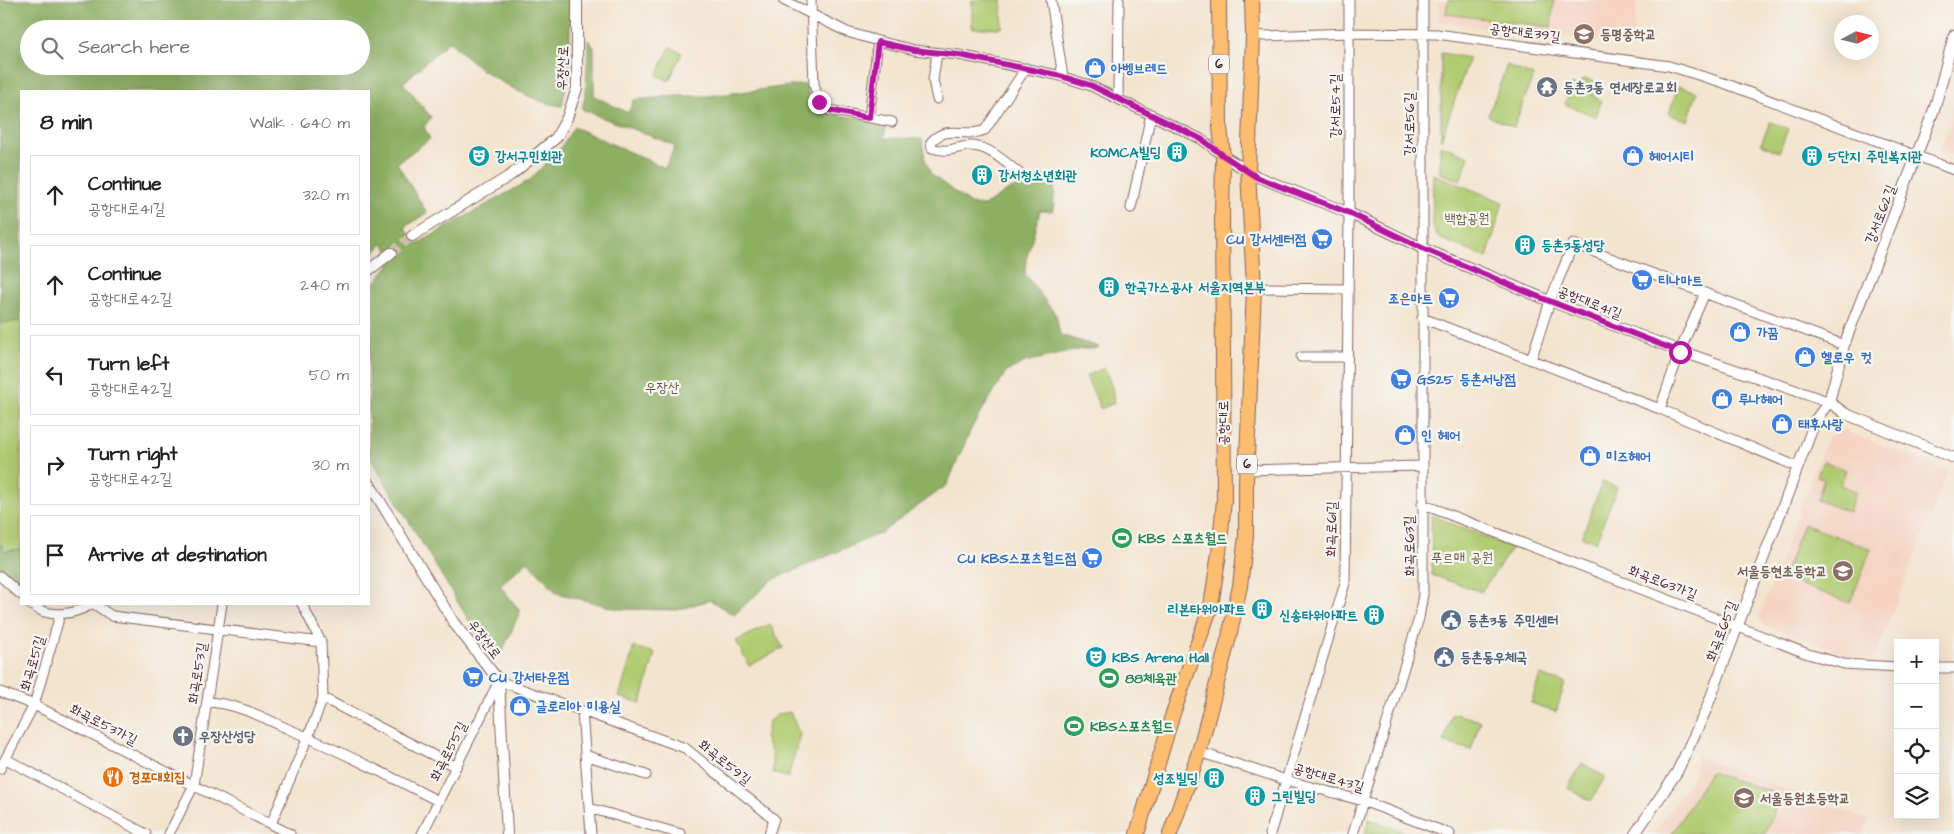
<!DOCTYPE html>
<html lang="en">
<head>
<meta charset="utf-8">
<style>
	:root { --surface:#fff; --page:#f6f6f6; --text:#222; --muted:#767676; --line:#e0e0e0 }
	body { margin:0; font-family:"Architects Daughter","Poor Story",sans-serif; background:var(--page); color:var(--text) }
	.controls { position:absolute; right:15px; bottom:15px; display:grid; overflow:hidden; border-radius:0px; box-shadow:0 5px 20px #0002 }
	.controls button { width:45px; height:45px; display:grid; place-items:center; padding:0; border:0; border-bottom:1px solid var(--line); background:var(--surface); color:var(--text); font:25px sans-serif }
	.compass { position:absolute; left:1834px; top:15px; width:45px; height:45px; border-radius:50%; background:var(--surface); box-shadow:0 5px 20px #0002; rotate:83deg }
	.stop { position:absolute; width:15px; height:15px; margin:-11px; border:4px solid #b5179e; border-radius:50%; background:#fff }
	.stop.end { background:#b5179e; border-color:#fff; box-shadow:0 1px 5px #0008 }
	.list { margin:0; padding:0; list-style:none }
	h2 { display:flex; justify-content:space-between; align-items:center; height:65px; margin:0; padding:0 20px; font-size:21px }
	h2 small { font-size:16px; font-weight:400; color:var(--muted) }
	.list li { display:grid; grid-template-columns:32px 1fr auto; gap:15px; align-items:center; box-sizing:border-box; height:80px; margin:0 10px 10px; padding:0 10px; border:1px solid var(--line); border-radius:0px }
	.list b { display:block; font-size:19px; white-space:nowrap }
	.list p { margin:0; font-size:16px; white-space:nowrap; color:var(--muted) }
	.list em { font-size:16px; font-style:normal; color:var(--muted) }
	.icon { flex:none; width:28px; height:28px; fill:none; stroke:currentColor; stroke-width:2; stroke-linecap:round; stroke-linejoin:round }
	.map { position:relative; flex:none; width:1954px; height:834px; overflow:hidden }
	.search { position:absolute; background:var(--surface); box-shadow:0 5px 20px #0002; left:20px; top:20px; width:350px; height:55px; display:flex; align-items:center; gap:12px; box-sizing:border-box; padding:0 18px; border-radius:28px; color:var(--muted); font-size:19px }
	.panel { position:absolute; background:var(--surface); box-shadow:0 5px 20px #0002; left:20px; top:90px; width:350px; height:515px; border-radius:0px }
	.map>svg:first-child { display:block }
	.built { fill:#f5d3c1 }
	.green { fill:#b0cb70; stroke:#7d754e }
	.forest { fill:#8caf62; stroke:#6b6746; fill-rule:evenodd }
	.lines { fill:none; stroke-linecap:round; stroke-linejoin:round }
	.tertiary-tunnel { stroke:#d1bdad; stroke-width:10; stroke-dasharray:10 5; stroke-linecap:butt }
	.minor-casing { stroke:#856464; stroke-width:11 }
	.tertiary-casing { stroke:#856464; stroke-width:12 }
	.primary-casing { stroke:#856464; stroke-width:16 }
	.minor { stroke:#fff; stroke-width:9 }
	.tertiary { stroke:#fff; stroke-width:10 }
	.primary { stroke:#fcbd6f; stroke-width:14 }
	.route { stroke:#b5179e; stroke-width:6 }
	.labels { text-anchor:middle; stroke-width:4.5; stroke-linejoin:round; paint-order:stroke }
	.shield { fill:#f6f6f2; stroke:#7e6067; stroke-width:1 }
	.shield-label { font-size:12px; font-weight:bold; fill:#4a1f2b }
	.street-label { font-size:14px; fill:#4a1f2b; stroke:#f6f6f2 }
	.education-label { font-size:14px; font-weight:bold; fill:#785e54; stroke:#f6f6f2; text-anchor:start }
	.shop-label { font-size:14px; font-weight:bold; fill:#366cbe; stroke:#f6f6f2; text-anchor:start }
	.worship-label { font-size:14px; font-weight:bold; fill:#5b616d; stroke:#f6f6f2; text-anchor:start }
	.culture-label { font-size:14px; font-weight:bold; fill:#0d838f; stroke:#f6f6f2; text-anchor:start }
	.park-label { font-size:14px; fill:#695340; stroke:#f6f6f2 }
	.leisure-label { font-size:14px; font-weight:bold; fill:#27864d; stroke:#f6f6f2; text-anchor:start }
	.service-label { font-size:14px; font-weight:bold; fill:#4e5e75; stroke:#f6f6f2; text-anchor:start }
	.food-label { font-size:14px; font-weight:bold; fill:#c56008; stroke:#f6f6f2; text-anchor:start }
</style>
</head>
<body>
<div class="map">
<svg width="1954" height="834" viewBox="0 0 1954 834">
	<rect width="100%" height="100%" fill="#f6f6f2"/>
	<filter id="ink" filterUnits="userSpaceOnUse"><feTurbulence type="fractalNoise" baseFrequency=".02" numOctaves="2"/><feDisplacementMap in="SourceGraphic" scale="10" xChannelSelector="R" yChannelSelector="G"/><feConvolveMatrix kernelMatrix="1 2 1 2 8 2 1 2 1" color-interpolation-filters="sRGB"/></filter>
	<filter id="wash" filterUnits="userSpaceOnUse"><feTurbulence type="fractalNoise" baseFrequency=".0096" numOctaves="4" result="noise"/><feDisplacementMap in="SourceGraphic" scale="20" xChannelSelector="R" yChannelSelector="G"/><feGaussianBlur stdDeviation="1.12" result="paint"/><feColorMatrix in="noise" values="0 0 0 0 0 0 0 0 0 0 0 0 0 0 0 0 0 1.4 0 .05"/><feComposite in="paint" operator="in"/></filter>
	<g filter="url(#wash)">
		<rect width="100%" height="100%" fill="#f3e4ce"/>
		<path class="built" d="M1439,0H1637L1632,45L1439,22Z
			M1954,110V155L1940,150Z
			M1843,430L1948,471L1873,663L1763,625L1759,617L1827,438Z
			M1697,756L1869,820L1863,834H1653L1694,775Z"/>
		<path class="green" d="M972,0H1002V28H972Z
			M1448,0H1554L1551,27L1446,14Z
			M670,47L682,53L669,81L657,75Z
			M1441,53L1469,58L1441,140Z
			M1507,65L1533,76L1514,127L1488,116Z
			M1585,79L1596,82L1593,95L1601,102L1596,117L1565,104L1572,84L1576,86Z
			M1678,86L1697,92L1688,121L1669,114Z
			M1770,122L1788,129L1779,152L1761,144Z
			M1440,145L1469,156L1460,181L1440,173Z
			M1433,174L1503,202L1487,258L1439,238L1432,226Z
			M21,321V549L5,551L0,543V323Z
			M1104,368L1112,387L1114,403L1101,409L1086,376Z
			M1823,461L1846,470L1840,485L1856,491L1849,512L1817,500L1824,479L1817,476Z
			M1602,482L1617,487L1596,542L1582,537Z
			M1431,515L1512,548L1481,592L1432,575Z
			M1803,524L1871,549L1850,603L1783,578Z
			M770,624L783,648L749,666L736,641Z
			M634,647L655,653L641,703L619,697Z
			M1540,675L1565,683L1556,712L1531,703Z
			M790,712L800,735L788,777L773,773L772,754L765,738L769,721L779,714Z
			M1452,713L1480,721L1471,750L1444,742Z
			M1582,763L1605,777L1591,801L1568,788Z
			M1710,772L1781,795L1765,834H1672Z
			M1369,819L1410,834H1365Z"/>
		<path class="forest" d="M0,0H570V66L562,106C538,104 501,83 481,69C470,60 459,50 449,41L403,83L431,117L424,127L430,139L397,163L427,213L405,227L417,244L530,180L561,147L574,127L665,168L675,146C644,132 613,123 582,109L586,91L588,40L594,47V96L628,113L634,100L675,96H708L806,84L810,101L822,112L864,119L887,125L884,138L922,139L925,159L931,174L970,204L984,206L1009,190L1045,175L1055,182L1053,211H1040L1026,260L1025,274L1056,315L1060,335L1099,347L1094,349H1082L1025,362L1006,372L972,427L947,485L881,533L772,580L734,615L710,600L677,610L618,609L557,593L528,561L500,585L520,611L502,653H493L482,642L369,456V291L394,258L383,244L369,257V91H21V321L0,323ZM29,29H361V66H29Z
			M0,543L5,551L21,549V592L0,573Z"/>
	</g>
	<g filter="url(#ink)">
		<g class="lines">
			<path class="tertiary-tunnel" d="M391,253L412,236"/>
			<g class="minor-casing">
				<path id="minor" d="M783,0L847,32L878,41L914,50L959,55L1057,75L1089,85L1201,139L1223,156
					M811,0L814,84L819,102L829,110L892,122
					M1051,0L1063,77
					M1253,35L1265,36L1349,33L1437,34L1669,66L1724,83L1954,170
					M1118,98L1119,0
					M937,99L933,80L937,53
					M869,117L878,41
					M1019,173C1005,162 989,146 971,146C954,146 952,154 932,148L931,142C948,123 965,139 985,130L1026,68
					M1131,208L1151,114
					M1254,288L1348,289
					M1705,293L1680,351L1660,409L1798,467
					M1422,318L1660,409
					M1301,357H1347
					M1531,360L1550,301L1573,244L1844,345
					M1246,470L1422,466
					M1422,504L1808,654L1844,664L1898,667
					M0,576L21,595
					M30,604C48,619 74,615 92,604
					M94,604L112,616L321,642
					M302,604L321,642L323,698L456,767
					M1935,668H1954
					M0,692L34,705L290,834
					M207,702C235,703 260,716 286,728C338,750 388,775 438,801
					M582,711L591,834
					M1199,752L1286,780L1363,801L1450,834
					M585,755L646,775
					M6,759L146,834
					M0,769L34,705L58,622L59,615
					M589,808L681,834
					M271,824L308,737L323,698
					M169,834L194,785L222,604
					M422,834L499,681L685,748L774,819L769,834
					M1270,834L1345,583L1349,213V0
					M1353,834L1419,618L1423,594V0"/>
			</g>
			<g class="tertiary-casing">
				<path id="tertiary" d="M1223,156L1258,177L1349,213L1422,248L1550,301L1680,351L1829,402L1846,414L1954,458
					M412,236L511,175L556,138L567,118L577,88V0
					M369,270L391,253
					M369,483L454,623L499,681L507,834
					M1635,834L1677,772L1706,710L1816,419L1829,402L1844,345L1935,107L1954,35"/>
			</g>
			<g class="primary-casing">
				<path id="primary" d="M1137,834L1173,713L1211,606L1219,553L1224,500L1222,217L1223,156L1220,127L1219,0
					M1170,834L1199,752L1229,637L1240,586L1246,536V482L1254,288L1248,171L1253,35L1252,0"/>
			</g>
			<use href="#minor" class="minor"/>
			<use href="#tertiary" class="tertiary"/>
			<use href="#primary" class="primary"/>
		</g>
	</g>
	<g class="lines" filter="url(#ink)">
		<path class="route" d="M819,102L829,110L869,118L878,42L914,50L959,55L1057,75L1090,85L1201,139L1224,156L1258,178L1349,213L1422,248L1534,295L1680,352"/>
	</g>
	<defs>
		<g id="school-disc" transform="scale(1.125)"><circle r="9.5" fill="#8d6e63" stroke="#f6f6f2"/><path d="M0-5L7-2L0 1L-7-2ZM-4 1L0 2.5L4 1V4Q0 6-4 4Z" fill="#fff"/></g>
		<g id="shop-disc" transform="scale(1.125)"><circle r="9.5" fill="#3f7fe0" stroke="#f6f6f2"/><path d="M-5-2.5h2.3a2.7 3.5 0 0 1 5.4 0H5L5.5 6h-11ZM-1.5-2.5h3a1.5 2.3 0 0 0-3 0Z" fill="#fff"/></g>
		<g id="temple-disc" transform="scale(1.125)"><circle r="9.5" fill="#6b7280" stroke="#f6f6f2"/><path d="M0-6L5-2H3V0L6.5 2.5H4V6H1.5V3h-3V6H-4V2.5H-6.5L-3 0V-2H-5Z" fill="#fff"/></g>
		<g id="building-disc" transform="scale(1.125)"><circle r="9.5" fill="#0f9aa8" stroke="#f6f6f2"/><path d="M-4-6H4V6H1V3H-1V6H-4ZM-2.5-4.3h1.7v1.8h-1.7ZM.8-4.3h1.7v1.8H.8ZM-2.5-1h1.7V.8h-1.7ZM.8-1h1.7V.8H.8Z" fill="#fff"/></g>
		<g id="theatre-disc" transform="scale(1.125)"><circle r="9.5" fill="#0f9aa8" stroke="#f6f6f2"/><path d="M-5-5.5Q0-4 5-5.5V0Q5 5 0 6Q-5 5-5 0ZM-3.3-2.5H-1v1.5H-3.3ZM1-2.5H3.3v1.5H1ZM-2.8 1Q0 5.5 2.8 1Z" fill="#fff"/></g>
		<g id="supermarket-disc" transform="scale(1.125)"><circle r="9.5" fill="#3f7fe0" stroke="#f6f6f2"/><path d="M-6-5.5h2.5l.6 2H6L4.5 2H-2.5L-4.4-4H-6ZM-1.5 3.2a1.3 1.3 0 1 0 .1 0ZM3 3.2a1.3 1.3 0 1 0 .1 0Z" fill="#fff"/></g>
		<g id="stadium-disc" transform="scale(1.125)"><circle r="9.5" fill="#2e9e5b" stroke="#f6f6f2"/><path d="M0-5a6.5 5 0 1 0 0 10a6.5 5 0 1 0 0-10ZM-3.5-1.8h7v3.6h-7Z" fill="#fff"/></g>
		<g id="civic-disc" transform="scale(1.125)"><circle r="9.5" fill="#5c6f8a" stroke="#f6f6f2"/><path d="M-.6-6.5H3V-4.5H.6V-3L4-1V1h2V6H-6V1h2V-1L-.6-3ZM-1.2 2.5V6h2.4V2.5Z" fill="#fff"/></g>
		<g id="church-disc" transform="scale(1.125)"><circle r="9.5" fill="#6b7280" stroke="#f6f6f2"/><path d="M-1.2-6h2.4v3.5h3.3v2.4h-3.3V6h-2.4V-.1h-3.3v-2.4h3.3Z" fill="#fff"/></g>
		<g id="restaurant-disc" transform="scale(1.125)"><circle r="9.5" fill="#e8710a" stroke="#f6f6f2"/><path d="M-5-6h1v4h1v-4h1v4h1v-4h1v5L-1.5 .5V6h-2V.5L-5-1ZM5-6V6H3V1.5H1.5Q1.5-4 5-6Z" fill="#fff"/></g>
	</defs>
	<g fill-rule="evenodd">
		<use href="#school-disc" x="1584" y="34"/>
		<use href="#shop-disc" x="1095" y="68"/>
		<use href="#temple-disc" x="1547" y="87"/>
		<use href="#building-disc" x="1177" y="152"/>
		<use href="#theatre-disc" x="479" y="156"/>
		<use href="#shop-disc" x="1633" y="156"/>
		<use href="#building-disc" x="1812" y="156"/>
		<use href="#building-disc" x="982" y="175"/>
		<use href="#supermarket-disc" x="1322" y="239"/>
		<use href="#building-disc" x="1525" y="245"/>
		<use href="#supermarket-disc" x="1642" y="280"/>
		<use href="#building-disc" x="1109" y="287"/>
		<use href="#supermarket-disc" x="1449" y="298"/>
		<use href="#shop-disc" x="1740" y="332"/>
		<use href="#shop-disc" x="1805" y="357"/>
		<use href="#supermarket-disc" x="1401" y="379"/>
		<use href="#shop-disc" x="1722" y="399"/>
		<use href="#shop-disc" x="1782" y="424"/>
		<use href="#shop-disc" x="1405" y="435"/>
		<use href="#shop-disc" x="1590" y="456"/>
		<use href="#stadium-disc" x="1122" y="538"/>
		<use href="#supermarket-disc" x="1092" y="558"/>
		<use href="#school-disc" x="1843" y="571"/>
		<use href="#building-disc" x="1262" y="609"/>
		<use href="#building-disc" x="1374" y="615"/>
		<use href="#civic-disc" x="1451" y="620"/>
		<use href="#theatre-disc" x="1096" y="657"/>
		<use href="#civic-disc" x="1444" y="657"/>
		<use href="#supermarket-disc" x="473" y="677"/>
		<use href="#stadium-disc" x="1109" y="678"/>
		<use href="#shop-disc" x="520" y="706"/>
		<use href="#stadium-disc" x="1074" y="726"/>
		<use href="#church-disc" x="183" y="736"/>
		<use href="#restaurant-disc" x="113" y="777"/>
		<use href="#building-disc" x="1214" y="778"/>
		<use href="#building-disc" x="1255" y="796"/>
		<use href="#school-disc" x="1744" y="798"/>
	</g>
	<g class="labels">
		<g class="shield">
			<rect x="1209" y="54.5" width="20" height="19" rx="4"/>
			<rect x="1237" y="454.5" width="20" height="19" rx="4"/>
		</g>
		<g class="shield-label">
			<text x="1219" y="68">6</text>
			<text x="1247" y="468">6</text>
		</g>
		<g class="street-label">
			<text transform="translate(1525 32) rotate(7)" y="5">공항대로39길</text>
			<text transform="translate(562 68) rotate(-87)" y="5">우장산로</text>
			<text transform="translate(1335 106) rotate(-90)" y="5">강서로54길</text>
			<text transform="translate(1409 124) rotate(-90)" y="5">강서로56길</text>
			<text transform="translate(1880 214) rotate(-69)" y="5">강서로62길</text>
			<text transform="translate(1590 302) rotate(21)" y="5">공항대로41길</text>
			<text transform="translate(1223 423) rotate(-90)" y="5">공항대로</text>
			<text transform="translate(1331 529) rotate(-89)" y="5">화곡로61길</text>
			<text transform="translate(1409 546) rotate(-91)" y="5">화곡로63길</text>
			<text transform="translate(1663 582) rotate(21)" y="5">화곡로63가길</text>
			<text transform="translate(1721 631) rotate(-69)" y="5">화곡로65길</text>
			<text transform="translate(485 639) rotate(53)" y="5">우장산로</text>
			<text transform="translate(32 663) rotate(-74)" y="5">화곡로51길</text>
			<text transform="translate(197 673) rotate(-81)" y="5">화곡로53길</text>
			<text transform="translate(104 724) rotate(27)" y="5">화곡로53가길</text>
			<text transform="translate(448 751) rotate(-63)" y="5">화곡로55길</text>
			<text transform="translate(725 762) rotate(39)" y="5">화곡로59길</text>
			<text transform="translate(1329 777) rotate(16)" y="5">공항대로43길</text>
		</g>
		<g class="education-label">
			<text x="1600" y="39">등명중학교</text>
			<text x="1827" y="576" text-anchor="end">서울등현초등학교</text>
			<text x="1760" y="803">서울등원초등학교</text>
		</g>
		<g class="shop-label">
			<text x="1111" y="73">아벵브레드</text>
			<text x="1649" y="161">헤어시티</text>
			<text x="1306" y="244" text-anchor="end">CU 강서센터점</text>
			<text x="1658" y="285">티나마트</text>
			<text x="1433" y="303" text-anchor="end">조은마트</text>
			<text x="1756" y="337">가꿈</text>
			<text x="1821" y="362">헬로우 컷</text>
			<text x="1417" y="384">GS25 등촌서낭점</text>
			<text x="1738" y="404">루나헤어</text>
			<text x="1798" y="429">태후사랑</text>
			<text x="1421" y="440">인 헤어</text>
			<text x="1606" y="461">미즈헤어</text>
			<text x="1076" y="563" text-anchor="end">CU KBS스포츠월드점</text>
			<text x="489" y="682">CU 강서타운점</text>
			<text x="536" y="711">글로리아 미용실</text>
		</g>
		<g class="worship-label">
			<text x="1563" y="92">등촌3동 연세장로교회</text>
			<text x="199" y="741">우장산성당</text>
		</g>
		<g class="culture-label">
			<text x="1161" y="157" text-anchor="end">KOMCA빌딩</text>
			<text x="495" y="161">강서구민회관</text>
			<text x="1828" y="161">5단지 주민복지관</text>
			<text x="998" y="180">강서청소년회관</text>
			<text x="1541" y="250">등촌3동성당</text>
			<text x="1125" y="292">한국가스공사 서울지역본부</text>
			<text x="1246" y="614" text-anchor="end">리본타워아파트</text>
			<text x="1358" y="620" text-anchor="end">신송타워아파트</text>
			<text x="1112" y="662">KBS Arena Hall</text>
			<text x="1198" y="783" text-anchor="end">성조빌딩</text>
			<text x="1271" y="801">그린빌딩</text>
		</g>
		<g class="park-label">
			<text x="1467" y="223">백합공원</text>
			<text x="662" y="392">우장산</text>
			<text x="1462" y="562">푸르매 공원</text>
		</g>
		<g class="leisure-label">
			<text x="1138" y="543">KBS 스포츠월드</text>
			<text x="1125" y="683">88체육관</text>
			<text x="1090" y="731">KBS스포츠월드</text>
		</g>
		<g class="service-label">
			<text x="1467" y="625">등촌3동 주민센터</text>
			<text x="1460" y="662">등촌동우체국</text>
		</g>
		<g class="food-label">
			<text x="129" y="782">경포대회집</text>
		</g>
	</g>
</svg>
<div class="controls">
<button>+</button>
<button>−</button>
<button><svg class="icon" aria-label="locate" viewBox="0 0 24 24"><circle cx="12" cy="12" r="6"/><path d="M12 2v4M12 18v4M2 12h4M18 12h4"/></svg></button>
<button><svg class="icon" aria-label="layers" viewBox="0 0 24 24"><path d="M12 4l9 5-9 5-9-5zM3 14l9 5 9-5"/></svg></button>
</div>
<svg class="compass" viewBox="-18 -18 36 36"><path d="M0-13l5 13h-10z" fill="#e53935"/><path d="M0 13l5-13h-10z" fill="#767676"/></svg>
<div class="stop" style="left:1680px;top:352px"></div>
<div class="stop end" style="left:819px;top:102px"></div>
<div class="search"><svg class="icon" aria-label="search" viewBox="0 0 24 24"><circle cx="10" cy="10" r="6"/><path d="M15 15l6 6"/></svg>Search here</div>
<section class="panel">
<h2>8 min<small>Walk · 640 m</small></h2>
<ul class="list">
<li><svg class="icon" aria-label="ahead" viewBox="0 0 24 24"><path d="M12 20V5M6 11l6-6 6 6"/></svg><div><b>Continue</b><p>공항대로41길</p></div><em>320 m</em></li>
<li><svg class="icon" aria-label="ahead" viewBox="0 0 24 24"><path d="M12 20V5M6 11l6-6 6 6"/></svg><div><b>Continue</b><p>공항대로42길</p></div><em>240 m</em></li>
<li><svg class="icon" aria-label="left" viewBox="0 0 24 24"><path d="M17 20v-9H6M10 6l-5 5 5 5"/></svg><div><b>Turn left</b><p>공항대로42길</p></div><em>50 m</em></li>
<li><svg class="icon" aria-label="right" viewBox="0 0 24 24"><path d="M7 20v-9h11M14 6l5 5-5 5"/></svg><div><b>Turn right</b><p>공항대로42길</p></div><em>30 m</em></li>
<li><svg class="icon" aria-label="arrive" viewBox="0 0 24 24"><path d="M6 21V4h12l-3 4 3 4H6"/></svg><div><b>Arrive at destination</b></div></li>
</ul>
</section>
</div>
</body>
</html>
